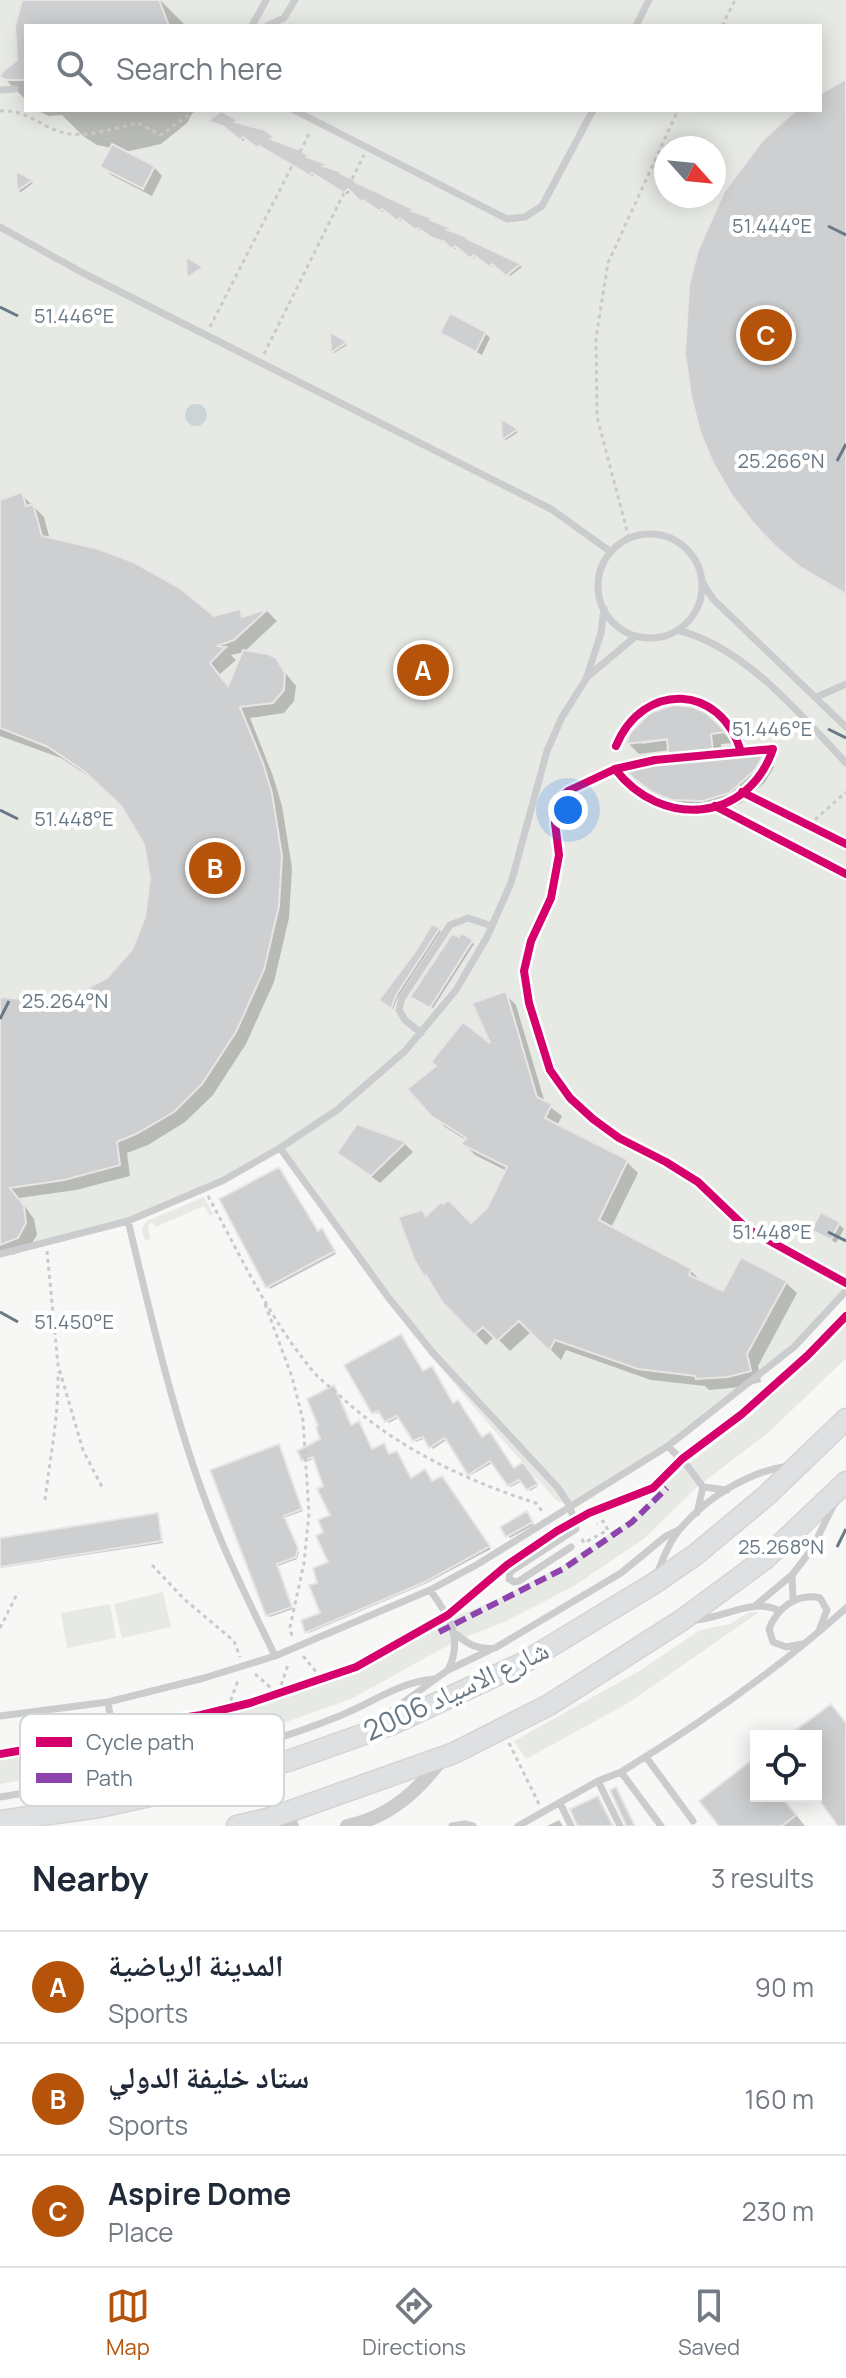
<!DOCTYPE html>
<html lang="en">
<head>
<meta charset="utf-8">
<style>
	:root { --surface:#fff; --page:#f6f6f7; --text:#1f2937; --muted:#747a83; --line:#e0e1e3; --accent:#b45309 }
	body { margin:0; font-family:Manrope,"Noto Naskh Arabic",sans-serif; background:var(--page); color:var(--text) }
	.controls { position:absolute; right:24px; bottom:24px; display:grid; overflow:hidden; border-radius:0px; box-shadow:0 4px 20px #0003 }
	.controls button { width:72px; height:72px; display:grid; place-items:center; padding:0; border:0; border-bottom:2px solid var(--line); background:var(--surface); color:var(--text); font:40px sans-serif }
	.compass { position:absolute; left:654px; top:136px; width:72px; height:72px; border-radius:50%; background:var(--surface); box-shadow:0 4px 20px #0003; rotate:117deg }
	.you { position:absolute; left:568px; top:810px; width:28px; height:28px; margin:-20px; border:6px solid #fff; border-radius:50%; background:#1a73e8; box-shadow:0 0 0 12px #1a73e833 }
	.badge { display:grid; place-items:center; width:52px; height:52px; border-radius:50%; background:var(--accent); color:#fff; font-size:26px; font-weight:700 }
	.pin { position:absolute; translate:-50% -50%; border:4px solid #fff; box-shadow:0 2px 8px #0006 }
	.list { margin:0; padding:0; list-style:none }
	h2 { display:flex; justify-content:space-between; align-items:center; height:104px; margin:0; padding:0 32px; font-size:34px }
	h2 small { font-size:26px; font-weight:400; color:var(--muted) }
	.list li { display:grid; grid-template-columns:52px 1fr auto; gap:24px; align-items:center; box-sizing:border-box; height:112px; padding:0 32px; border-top:2px solid var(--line) }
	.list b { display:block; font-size:30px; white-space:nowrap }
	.list p { margin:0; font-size:26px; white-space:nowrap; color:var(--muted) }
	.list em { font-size:26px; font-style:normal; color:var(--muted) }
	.icon { flex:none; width:44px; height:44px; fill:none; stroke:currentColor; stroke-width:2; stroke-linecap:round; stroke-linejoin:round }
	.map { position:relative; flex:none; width:846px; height:1826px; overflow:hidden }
	.search { position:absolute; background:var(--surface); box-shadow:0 4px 20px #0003; left:24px; right:24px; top:24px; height:88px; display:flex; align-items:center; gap:20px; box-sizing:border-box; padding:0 28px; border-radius:0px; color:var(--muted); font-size:30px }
	.sheet { height:440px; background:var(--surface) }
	nav { display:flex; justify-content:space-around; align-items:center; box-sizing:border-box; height:112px; border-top:2px solid var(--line); background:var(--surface); font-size:22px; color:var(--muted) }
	nav a { display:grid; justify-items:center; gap:4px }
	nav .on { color:var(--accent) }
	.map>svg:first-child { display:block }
	.green { fill:#e6e9e4; fill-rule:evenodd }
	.water { fill:#cbd4d6 }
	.shadow { fill:#0003; fill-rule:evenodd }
	.building { fill:#cecfd0; stroke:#e6e6e6; stroke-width:2 }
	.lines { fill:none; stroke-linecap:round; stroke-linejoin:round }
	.secondary-casing { stroke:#d3d4d5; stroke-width:23 }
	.path { stroke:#c9cacb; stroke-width:3; stroke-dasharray:4 4; stroke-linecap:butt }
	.service { stroke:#cbcccd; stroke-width:7 }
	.minor { stroke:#cbcccd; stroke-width:14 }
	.secondary { stroke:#dfe0e1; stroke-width:20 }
	.quiet { stroke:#8e44ad; stroke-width:6; stroke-dasharray:12 6; stroke-linecap:butt }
	.cycleway-casing { stroke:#fff; stroke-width:13 }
	.cycleway { stroke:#d6006c; stroke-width:8 }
	.ticks { fill:none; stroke:#687985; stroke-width:3 }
	.labels { text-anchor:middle; stroke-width:8; stroke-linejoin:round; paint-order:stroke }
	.street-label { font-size:28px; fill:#687985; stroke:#fff }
	.key { fill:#fff; stroke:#d2d7da; stroke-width:2 }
	.key-label { font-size:22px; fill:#687985 }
	.ticks-label { font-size:20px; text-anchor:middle; fill:#687985; stroke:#fff; stroke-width:8; stroke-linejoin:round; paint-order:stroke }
</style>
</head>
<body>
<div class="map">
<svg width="846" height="1826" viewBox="0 0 846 1826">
	<rect width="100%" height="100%" fill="#f7f7f6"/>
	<path class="green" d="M0,0H846V1291L794,1347L668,1446L570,1506L557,1501C456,1389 358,1275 281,1145L230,1175L155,1211L0,1255ZM26,26H820V110H26ZM666,148H714V196H666Z
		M204,1197L213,1214L210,1216L204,1206L155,1227L153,1223L148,1224L150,1240L144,1239L142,1228L147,1221Z
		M846,1323V1358L840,1364L768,1433L697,1487L645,1538L574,1586L504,1622L454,1642L353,1698L258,1732L185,1752L123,1756L59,1773L0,1784V1760L119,1733L182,1729L251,1709L344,1677L444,1621L494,1601L562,1566L630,1520L682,1469L752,1415Z
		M163,1592L171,1627L122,1638L114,1604Z
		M110,1604L116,1638L67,1648L61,1613Z
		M749,1612H759L630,1702L526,1759L514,1741L639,1671L700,1630L730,1624Z"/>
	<path class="water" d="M185 415a11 11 0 1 1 22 0a11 11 0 1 1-22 0Z"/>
	<path class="shadow" d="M27,0H160L186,26H26V100L3,77L19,61Z
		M846,84V595L809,573L755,523L801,110H820V96Z
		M36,110H194L187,123L161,144L125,152L154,167L162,176L152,196L111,175L103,167L112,148L97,145L83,136L62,115L49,116Z
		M221,113L238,123L264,132L274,140L272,141L299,151L310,160L356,182V185L522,267L510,276L495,264L492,267L477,256L474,258L458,247L455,249L448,243L438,241L421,229L419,231L403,218L400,221L385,209L383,212L366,201L365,203L353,190L347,194L315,174L312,176L306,170L296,168L280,156L278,158L246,137L243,141L228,129L212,122Z
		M18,174L33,183L21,192L19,191Z
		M442,333H485L490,338L482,355Z
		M332,336L347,345L334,353L333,352Z
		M504,423L518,432L506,440L504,439Z
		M21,494L44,517L50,540L214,619L239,612L246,618L267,611L277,621L244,652L231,655L236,660L219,675L229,688L275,660L296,686L294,701L284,713L250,718L273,776L282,806L292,868L289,918L274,982L246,1044L213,1095L185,1122L148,1145L127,1153L130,1176L76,1190L19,1198L34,1219L37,1235L28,1249L13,1255L0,1251V999L36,1002L72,999L108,980L134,952L147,918L152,879L146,843L124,807L99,783L61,758L0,736V521Z
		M705,715L734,743L721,744L723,760L764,756L774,767L765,782L741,803L715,812L685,811L667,804L635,777L672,765L670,750L639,754L628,743ZM676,735L677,739L641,744L645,739Z
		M432,926L441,931L398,997L393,1009L382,1000L417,953Z
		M462,936L474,944L433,1008L415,999Z
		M505,994L516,1005L545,1103L562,1116L557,1126L627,1162L638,1173L611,1228L690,1270L702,1282L724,1294L785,1282L797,1293L758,1366L761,1382L740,1387L709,1390L705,1386L651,1380L566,1350L561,1360L532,1331L510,1351L495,1336L486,1345L444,1301L426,1275L415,1258L471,1225L489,1210L507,1171L475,1155L464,1144L466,1140L445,1127L432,1115L495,1050Z
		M357,1126L405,1144L413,1152L380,1183L339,1153Z
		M222,1200L318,1233H324L336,1254L270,1289Z
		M839,1224L844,1229L836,1243L814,1229Z
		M423,1373L482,1440L514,1470L525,1466L538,1486L530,1491L522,1481L511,1487L494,1462L471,1475L448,1439L433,1449L426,1438L416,1442L400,1417L389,1423L381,1412L375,1414L373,1412Z
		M351,1427L372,1451L390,1456L411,1480L432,1483L444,1481L491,1549L427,1583L309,1633L307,1631L322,1614L320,1584L331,1563L326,1533L333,1516L315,1458L306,1462L304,1460Z
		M280,1448L303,1511L284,1518L299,1552L297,1559L278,1566L293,1609L270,1617L268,1615Z
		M157,1515L163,1543L0,1568V1540Z
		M528,1516L534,1525L510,1538L508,1536Z
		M756,1766V1796H781L805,1826H721Z
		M559,1820L563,1826H547Z"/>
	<path class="building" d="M22,0H159L169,26H26V80H6L0,77L2,72L17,60L15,26Z
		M846,79V594L800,567L775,546L754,524L731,494L713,463L700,432L691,396L685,354L689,285L698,250L724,192L763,140L786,119L797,110H820V94Z
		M221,111L238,120L235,122L265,130L274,137L271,139L300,150L309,156L307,157L326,164L323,166L344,173L341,174L357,181L355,182L415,210L412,211L434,219L431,220L452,229L448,230L470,238L467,239L521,264L506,276L492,264L489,267L474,255L470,258L455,246L452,249L443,241L434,239L418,228L416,230L400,218L397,221L382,209L379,211L363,200L361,202L348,189L344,193L312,173L309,175L259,146L257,148L243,137L240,140L224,127L208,121L212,118L208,114L215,116Z
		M112,144L155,166L143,189L100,167Z
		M16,171L33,180L17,191Z
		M186,257L203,267L187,278Z
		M450,313L486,332L476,352L440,333Z
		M330,332L347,342L331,353Z
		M501,419L518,429L502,440Z
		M22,492L26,506L33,504L42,536L99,549L133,562L181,589L214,616L240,609L242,617L268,609L234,640L217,646L226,647L210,663L228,686L243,650L268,654L276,658L285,673L284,690L273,703L240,707L263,763L272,793L282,856L279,906L264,970L236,1032L202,1084L174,1112L136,1134L117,1142L120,1165L64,1180L10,1188L24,1206L26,1223L18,1238L0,1245V997L36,1000L71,997L107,978L132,950L145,917L150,879L144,844L121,806L85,772L48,747L0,728V500Z
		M674,705L693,707L706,713L726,732L711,734L714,759L764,754L754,771L729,793L703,801L672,800L654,793L633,778L625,767L669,763L667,739L626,744L630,733L650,713Z
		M432,924L440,928L397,994L391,1009L379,1000L415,952Z
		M461,933L473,940L430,1008L410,997L452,934L459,937Z
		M506,991L537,1097L552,1104L545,1118L628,1160L599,1220L692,1269L689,1275L723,1291L741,1257L787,1281L747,1354L751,1371L728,1377L696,1379L695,1376L638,1369L555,1340L549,1351L519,1321L497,1341L483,1327L474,1335L442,1302L426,1275L424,1277L414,1259L398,1217L422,1210L426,1216L441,1202L443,1204L449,1200L471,1223L487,1208L507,1167L461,1144L466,1138L431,1116L407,1089L436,1066L431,1062L463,1022L490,1043L472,1003Z
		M357,1124L406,1142L371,1176L337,1153Z
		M279,1167L318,1231L322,1228L335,1251L266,1288L219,1199Z
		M821,1212L840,1222L831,1240L811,1230Z
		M401,1334L423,1371L432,1366L453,1403L458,1400L482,1437L490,1432L514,1468L523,1462L538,1484L527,1490L519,1480L508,1486L490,1461L468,1475L445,1438L429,1448L423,1437L413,1441L397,1416L385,1422L378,1411L372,1414L344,1365Z
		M334,1385L351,1425L359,1421L372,1449L384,1443L389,1454L397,1451L411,1478L425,1469L432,1481L442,1476L490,1546L425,1582L305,1633L301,1620L320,1613L309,1585L317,1583L313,1568L328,1562L316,1536L323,1532L318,1520L330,1515L317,1489L323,1486L313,1457L302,1461L297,1451L320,1439L316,1427L318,1426L307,1399Z
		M279,1444L302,1509L284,1516L298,1548L296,1557L277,1564L292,1607L266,1616L210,1470Z
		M527,1511L533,1522L506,1537L500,1527Z
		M158,1513L162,1541L0,1567V1538Z
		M831,1704L846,1723V1826H838L816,1796V1736H788Z
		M756,1757V1796H781L796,1815L782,1826H719L699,1801Z
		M616,1787L635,1826H626L610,1790Z
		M598,1796L613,1826H577L570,1809Z"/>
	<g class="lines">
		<g class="secondary-casing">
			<path id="secondary" d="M0,1821L99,1807L201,1785L291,1760L390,1725L523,1663L653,1584L695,1555L767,1495L846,1419
				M237,1826L271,1818L454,1753L549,1705L682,1620L766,1558L846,1482"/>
		</g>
		<path class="path" d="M722,26L735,0
			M0,111C30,109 42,130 70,134C92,136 116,128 138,123L161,135L195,110
			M300,152L310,132
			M352,179L364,155
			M210,327L292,166
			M264,354L344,193
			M629,538L597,417L596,338L608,263L678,110
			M809,825L846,792
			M208,1196C239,1253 267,1314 308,1365C316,1377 328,1385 339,1395C395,1447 464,1480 536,1503L542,1511
			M47,1251L58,1365L83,1450L102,1487
			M265,1304L292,1377L303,1420L309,1513L304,1563L290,1627L292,1636
			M45,1500C50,1457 59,1416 58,1372
			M582,1539L584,1543L608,1530L603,1521L597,1524
			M152,1565L184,1599L234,1641L240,1657
			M0,1628L18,1592
			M303,1656L322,1679
			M255,1674L278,1694L289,1662
			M228,1708L238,1680
			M27,1724L52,1745
			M509,1743L539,1804"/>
		<path class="service" d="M252,26L266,0
			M267,26L284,18L295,0
			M636,26L649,0
			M0,90L15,89
			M294,110L507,219L525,217L542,206L593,110
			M0,227L83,273L551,509L611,552
			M598 586a52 52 0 1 1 104 0a52 52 0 1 1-104 0Z
			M702,582L713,599L846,727
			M677,630C744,646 801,715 846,763
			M587,677L636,636
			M817,697L846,684
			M421,1033L405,1020L399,1010L402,998L450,925L468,918L492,926
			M280,1148L388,1297L433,1353L558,1488L570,1506L576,1529L510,1572L509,1579L514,1582L519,1581L571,1547
			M128,1221C153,1324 176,1429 216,1528C233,1571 255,1614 275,1656
			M0,1254L128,1221L222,1181L280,1148L337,1110L405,1051L456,990L487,937L511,883L547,751L562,717L586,679L601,633L604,609
			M668,1446L689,1468L703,1487L697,1513
			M703,1487L727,1490
			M657,1574C663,1559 669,1542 680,1529C706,1498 749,1471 789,1466
			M793,1601L792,1575L812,1549L834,1504
			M756,1605L792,1575
			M692,1620C721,1620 753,1596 780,1611
			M456,1634C469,1645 478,1650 495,1648L621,1573L666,1536L679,1530
			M802,1644L786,1647L773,1642L769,1629C777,1608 798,1592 820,1598L827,1610L820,1628
			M448,1670L490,1650
			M0,1716L108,1702L204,1678L275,1656L430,1590L478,1564L668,1446L794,1347L846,1291
			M379,1720L448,1670C464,1639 449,1616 430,1590
			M113,1751L135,1775C204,1761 272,1743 337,1717C370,1704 399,1682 434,1679
			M646,1757L693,1821
			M98,1781L135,1775
			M598,1781L620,1826
			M0,1797L96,1781C120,1760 112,1731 108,1702
			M560,1803L571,1826
			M452,1826L465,1824L473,1826
			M518,1826L598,1781L621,1772
			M661,1826L621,1772C700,1724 777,1670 846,1608"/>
		<path class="minor" d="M271,1818L292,1826
			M347,1826C388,1818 419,1791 443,1757"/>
		<use href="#secondary" class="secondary"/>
		<path class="quiet" d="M439,1632L563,1569L632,1522L667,1488
			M72,1750L182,1732L217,1722"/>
		<g class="cycleway-casing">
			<path id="cycleway" d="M616,746C643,681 721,683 741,752
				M615,769L655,760L773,749C748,823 661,829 615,769L568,791L558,801L555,823L559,855L551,898L531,941L524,971L529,1003L550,1070L570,1098L593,1119L619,1138L666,1162L698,1182L746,1228L846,1283
				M742,792L846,844
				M715,806L846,874
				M0,1754L52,1745L111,1729L201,1715L250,1703L356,1667L448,1615L507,1565L557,1531L589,1513L653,1488L682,1459L742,1414L807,1356L846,1316"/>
		</g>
		<use href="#cycleway" class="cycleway"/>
	</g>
	<path class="ticks" d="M828,226L846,235M0,307L18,316M837,461L846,444M828,729L846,738M0,810L18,819M0,1019L9,1001M828,1232L846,1241M0,1312L18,1322M837,1547L846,1529"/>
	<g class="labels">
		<g class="street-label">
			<text transform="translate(456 1690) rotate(-25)" y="10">شارع الاسياد 2006</text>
		</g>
	</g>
	<rect x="20" y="1714" width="264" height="92" rx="12" class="key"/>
	<rect x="36" y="1737" width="36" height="10" fill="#d6006c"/>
	<rect x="36" y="1773" width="36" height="10" fill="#8e44ad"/>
	<g class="key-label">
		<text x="86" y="1750">Cycle path</text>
		<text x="86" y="1786">Path</text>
	</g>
	<g class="ticks-label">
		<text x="772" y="233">51.444°E</text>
		<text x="74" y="323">51.446°E</text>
		<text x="781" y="468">25.266°N</text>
		<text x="772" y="736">51.446°E</text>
		<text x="74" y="826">51.448°E</text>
		<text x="65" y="1008">25.264°N</text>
		<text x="772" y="1239">51.448°E</text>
		<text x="74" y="1329">51.450°E</text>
		<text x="781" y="1554">25.268°N</text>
	</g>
</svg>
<div class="controls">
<button><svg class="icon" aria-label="locate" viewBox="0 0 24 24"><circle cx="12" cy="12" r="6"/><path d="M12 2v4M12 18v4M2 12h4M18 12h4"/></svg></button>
</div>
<svg class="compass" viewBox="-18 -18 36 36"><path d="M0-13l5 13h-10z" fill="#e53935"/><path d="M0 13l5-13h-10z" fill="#747a83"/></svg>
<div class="you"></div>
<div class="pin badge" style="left:423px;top:670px">A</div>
<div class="pin badge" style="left:215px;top:868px">B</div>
<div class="pin badge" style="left:766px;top:335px">C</div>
<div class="search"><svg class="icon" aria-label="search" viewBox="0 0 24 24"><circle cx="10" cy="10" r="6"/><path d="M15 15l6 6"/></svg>Search here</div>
</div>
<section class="sheet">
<h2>Nearby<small>3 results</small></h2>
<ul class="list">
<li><span class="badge">A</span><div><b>المدينة الرياضية</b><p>Sports</p></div><em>90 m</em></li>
<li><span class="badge">B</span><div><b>ستاد خليفة الدولي</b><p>Sports</p></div><em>160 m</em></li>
<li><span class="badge">C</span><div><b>Aspire Dome</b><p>Place</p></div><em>230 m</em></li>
</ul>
</section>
<nav>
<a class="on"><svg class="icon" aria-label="map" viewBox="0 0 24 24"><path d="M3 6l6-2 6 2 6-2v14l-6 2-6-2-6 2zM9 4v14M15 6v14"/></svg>Map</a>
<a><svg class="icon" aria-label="directions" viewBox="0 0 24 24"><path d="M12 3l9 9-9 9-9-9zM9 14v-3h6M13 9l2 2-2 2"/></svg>Directions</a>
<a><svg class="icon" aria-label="saved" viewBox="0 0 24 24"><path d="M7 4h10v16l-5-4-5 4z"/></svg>Saved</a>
</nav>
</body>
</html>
